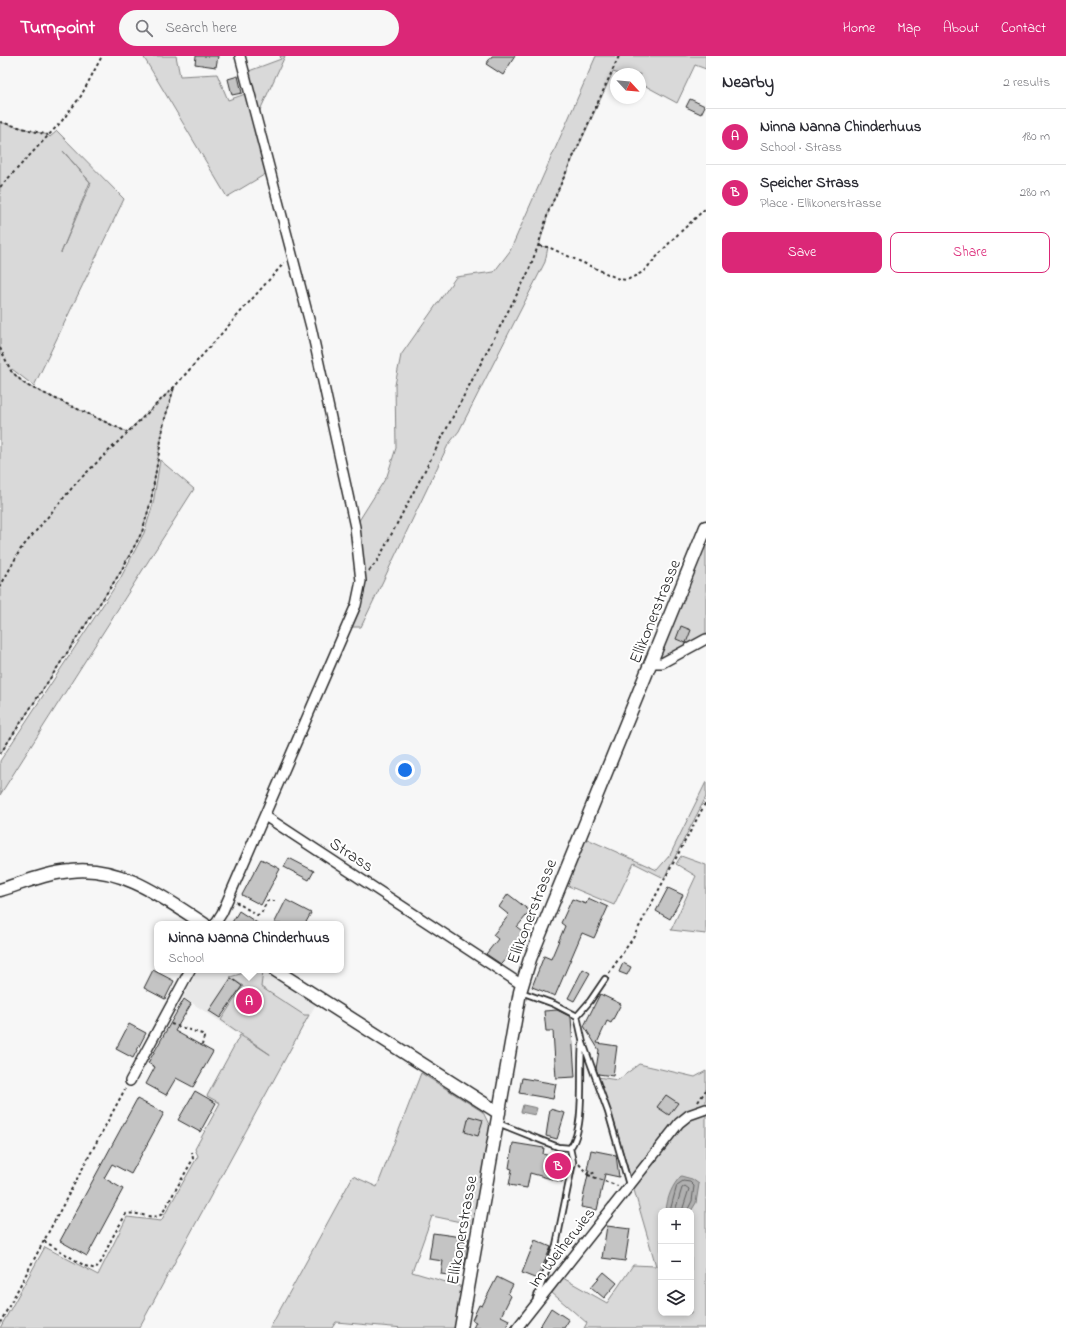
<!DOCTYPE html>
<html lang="en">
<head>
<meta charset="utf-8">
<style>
	:root { --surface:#fff; --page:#f7f7f7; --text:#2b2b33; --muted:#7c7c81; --line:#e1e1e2; --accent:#db2777 }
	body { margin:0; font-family:"Indie Flower",sans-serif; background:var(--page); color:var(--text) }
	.controls { position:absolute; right:12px; bottom:12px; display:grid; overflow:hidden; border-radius:8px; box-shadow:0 2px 6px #0003 }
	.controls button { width:36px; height:36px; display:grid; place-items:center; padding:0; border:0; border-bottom:1px solid var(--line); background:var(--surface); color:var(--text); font:20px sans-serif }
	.compass { position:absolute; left:610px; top:12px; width:36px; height:36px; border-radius:50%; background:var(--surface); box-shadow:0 2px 6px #0003; rotate:116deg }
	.you { position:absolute; left:405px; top:714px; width:14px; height:14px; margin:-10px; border:3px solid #fff; border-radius:50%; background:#1a73e8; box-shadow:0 0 0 6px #1a73e833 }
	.badge { display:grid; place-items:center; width:26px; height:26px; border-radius:50%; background:var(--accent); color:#fff; font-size:13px; font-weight:700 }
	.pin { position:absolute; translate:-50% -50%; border:2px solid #fff; box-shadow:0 1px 4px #0006 }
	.popup { position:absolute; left:154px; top:865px; width:190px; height:52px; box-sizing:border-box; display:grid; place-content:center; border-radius:8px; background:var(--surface); filter:drop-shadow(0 1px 3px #0005); font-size:13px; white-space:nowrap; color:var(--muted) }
	.popup b { font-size:15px; color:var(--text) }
	.popup::after { content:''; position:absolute; left:50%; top:100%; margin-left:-8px; border:8px solid transparent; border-top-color:var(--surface) }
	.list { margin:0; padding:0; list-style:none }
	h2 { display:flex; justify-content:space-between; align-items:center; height:52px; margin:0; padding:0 16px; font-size:17px }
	h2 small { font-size:13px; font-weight:400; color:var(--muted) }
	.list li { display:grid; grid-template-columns:26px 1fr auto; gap:12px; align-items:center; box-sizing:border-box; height:56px; padding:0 16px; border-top:1px solid var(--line) }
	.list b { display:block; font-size:15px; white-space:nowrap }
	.list p { margin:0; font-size:13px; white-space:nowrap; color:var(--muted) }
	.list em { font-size:13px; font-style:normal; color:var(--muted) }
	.actions { display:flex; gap:8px; padding:12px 16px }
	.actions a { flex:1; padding:9px 0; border:1px solid var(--accent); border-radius:8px; text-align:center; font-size:14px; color:var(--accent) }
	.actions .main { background:var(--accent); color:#fff }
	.icon { flex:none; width:22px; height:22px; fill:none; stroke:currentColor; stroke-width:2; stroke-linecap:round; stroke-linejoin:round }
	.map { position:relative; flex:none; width:706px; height:1272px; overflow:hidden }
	header { display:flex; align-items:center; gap:24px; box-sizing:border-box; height:56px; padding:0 20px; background:var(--accent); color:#fff }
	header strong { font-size:19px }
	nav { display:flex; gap:22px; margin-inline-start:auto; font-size:14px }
	.search { width:280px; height:36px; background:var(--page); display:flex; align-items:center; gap:10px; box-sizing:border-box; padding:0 14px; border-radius:22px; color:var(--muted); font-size:15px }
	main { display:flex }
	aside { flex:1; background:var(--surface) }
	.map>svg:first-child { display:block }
	.built { fill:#e8e8e8 }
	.green { fill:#d9d9d9; stroke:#828282; fill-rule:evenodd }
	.water { fill:#b0b0b0; stroke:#7b7b7b }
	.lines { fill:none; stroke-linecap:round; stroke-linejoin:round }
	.shore { stroke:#606060; stroke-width:1 }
	.building { fill:#c4c4c4; stroke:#2b2b2b }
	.lane-casing { stroke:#2b2b2b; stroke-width:8 }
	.street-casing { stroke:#2b2b2b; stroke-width:12 }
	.secondary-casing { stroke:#2b2b2b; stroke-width:15 }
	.path { stroke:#2b2b2b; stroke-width:2; stroke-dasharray:3 3; stroke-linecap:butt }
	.lane { stroke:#fff; stroke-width:4.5 }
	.street { stroke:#fff; stroke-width:9 }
	.secondary { stroke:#fff; stroke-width:12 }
	.labels { text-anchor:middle; stroke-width:4; stroke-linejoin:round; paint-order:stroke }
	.street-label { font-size:17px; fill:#2b2b2b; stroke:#fff }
</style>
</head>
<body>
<header>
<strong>Turnpoint</strong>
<div class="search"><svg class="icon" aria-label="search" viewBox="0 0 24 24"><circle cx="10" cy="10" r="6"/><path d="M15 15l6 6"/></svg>Search here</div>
<nav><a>Home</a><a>Map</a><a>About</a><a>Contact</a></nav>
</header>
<main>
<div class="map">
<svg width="706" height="1272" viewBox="0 0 706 1272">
	<rect width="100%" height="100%" fill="#f7f7f7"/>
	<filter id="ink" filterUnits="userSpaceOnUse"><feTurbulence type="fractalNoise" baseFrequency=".025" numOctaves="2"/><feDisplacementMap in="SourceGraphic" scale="8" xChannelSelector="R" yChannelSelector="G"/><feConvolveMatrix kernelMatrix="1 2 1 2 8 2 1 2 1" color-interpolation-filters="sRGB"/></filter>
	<g filter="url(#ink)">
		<path class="built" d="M198,914H263L316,948L283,1007L183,941Z"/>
		<path class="green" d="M143,0H176L180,20L217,18L228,44L254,35L249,15L281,3L280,0H285L255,65L269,116L227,141Z
			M596,0H706V13L695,9L677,47L640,27V18H619L613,16L549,154L539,190L548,191L545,206L459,375L448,389L361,571H346L361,525L355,471L387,420L396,392L395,329L401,299L456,221L494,216L510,195Z
			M0,66L48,79L50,81L57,75L124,143L34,330L12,313L11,315L26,329L127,376L175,330L164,366L151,445L142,476L120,517L0,698ZM63,95L91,127L61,197L90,126Z
			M160,404L194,433L0,739V705L120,523L144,477L153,448Z
			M706,471V583L650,607Z
			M706,726V741L664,822L634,807L614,849L566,829L585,782L657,814L670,799Z
			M681,800L706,809V878L671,874L696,820L676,808Z
			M254,914L263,915L261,931L304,959H309L139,1272H0L45,1191L98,1219L127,1161L161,1165L198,1100L195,1093L220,1047L207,1040L240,979L271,999L221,964L243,930L230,921Z
			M639,1008L695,1021L706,1015V1272H584L587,1267L552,1237L563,1222L607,1247L633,1209L656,1210L612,1058L597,1021L618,1024ZM661,1155H691V1257H661Z
			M421,1017L483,1056L492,1075L475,1169L432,1160L412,1216L463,1231L457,1272H403L336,1266L332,1272H270L353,1120L377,1131Z"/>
		<path class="water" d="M523,1049L537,1052L535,1059L521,1056Z
			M681,1120L692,1123L699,1128L696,1147L691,1155H666C667,1142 672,1129 681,1120Z"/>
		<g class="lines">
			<path class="shore" d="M670,1155L677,1129L683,1125L690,1126L694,1130L692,1145L687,1155
				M675,1155L682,1132L685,1130L689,1133L682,1155"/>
		</g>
		<path class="building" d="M196,0H218L216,11L195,8Z
			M492,0H515L503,19L486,8Z
			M238,20L242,37L232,39L228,23Z
			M690,43L705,50L701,58L686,51Z
			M681,570L691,574L686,587L676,583Z
			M289,802L314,815L309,824L284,811Z
			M261,803L280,813L261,849L242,839Z
			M668,832L683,839L670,863L656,855Z
			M508,838L530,855L517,871L527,879L501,908L486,898L498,883L493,879L509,859L499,851Z
			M588,842L608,851L594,882L582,877L555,940L532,931L544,900L551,903L565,870L561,867L572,843L586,848Z
			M286,844L311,857L305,868H274Z
			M239,855L259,868H231Z
			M623,907L631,911L627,919L619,916Z
			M583,913L590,917L574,945L568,942Z
			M153,914L174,925L165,943L144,932Z
			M231,922L242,930L220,962L209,955Z
			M600,938L621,948L611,967L607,965L597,987L617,990L613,1020L598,1018L596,1013L599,994L584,970Z
			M184,943L191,948L175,975L213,996L193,1031L176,1022L166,1039L146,1028L155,1011L148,1007Z
			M557,954L571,961L575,1021L556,1022L553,975H546L544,955Z
			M129,968L146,977L133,1002L116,993Z
			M522,1022L556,1028L553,1043L519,1037Z
			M195,1035L216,1047L200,1076L178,1064Z
			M666,1039L678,1047L669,1059L657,1051Z
			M137,1043L164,1057L131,1118L112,1108L104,1122L123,1133L87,1200L60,1185Z
			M550,1053L565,1057L557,1083L546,1080Z
			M469,1060L483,1064L478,1080L465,1076Z
			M513,1087L544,1092L543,1098L569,1105L567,1118L564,1117L562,1126L530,1117L527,1132L509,1129L512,1113L509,1112Z
			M591,1094L616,1099L619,1121L605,1118L597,1154L581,1151L589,1114H587Z
			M607,1170L630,1173L625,1205L602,1202Z
			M433,1177L469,1182L465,1209L457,1207L455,1220L441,1218L443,1205L429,1203Z
			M535,1184L551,1191L537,1223L522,1217Z
			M604,1216L617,1227L604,1242L591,1231Z
			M497,1221L513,1229L508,1238L511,1240L501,1260L509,1264L506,1272H473L476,1266L472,1264L479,1249L482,1250Z
			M551,1252L569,1264L564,1272H539Z"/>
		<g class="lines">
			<g class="lane-casing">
				<path id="lane" d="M521,936L554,948L577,960L583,987L608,1056L629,1129
					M577,960L590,945L605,923
					M498,1067L558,1091L570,1092C586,1073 579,1015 582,989
					M536,1243L556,1189L573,1106L570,1092"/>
			</g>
			<g class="street-casing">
				<path id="street" d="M650,607H662L706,583
					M265,760L522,929
					M215,868L222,857L356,549L361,525L355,471L311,271L240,0
					M130,1025L190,914
					M517,1272L679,1067L689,1059L706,1053"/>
			</g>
			<g class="secondary-casing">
				<path id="secondary" d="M0,834C23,827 46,817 71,815C121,809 164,842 204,868
					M275,914L499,1057
					M461,1272L520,936L530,903L706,471"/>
			</g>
			<path class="path" d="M0,66L48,79
				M0,131L61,66L81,40L102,0
				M539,190L548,191L619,223L627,224L643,216L673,183L706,152
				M0,292L11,315L26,329L127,376
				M369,515L378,504L527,219L538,190L549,154L619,0
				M0,531L20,494L77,426L175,330L284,207
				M0,698L120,517L142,476L151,445L164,366L174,331
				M236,846L257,859L261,858L267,845H277
				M609,917L633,882L706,746
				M171,968L202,978L204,981L202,989
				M698,1046L706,1034
				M579,1108L588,1119L596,1116
				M588,1119L618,1130
				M44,1185L85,1210L96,1213L101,1206L112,1182L126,1158C138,1155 153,1165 162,1158L193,1103L192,1096
				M0,1267L125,1033"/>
			<use href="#lane" class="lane"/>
			<use href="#street" class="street"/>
			<use href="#secondary" class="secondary"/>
		</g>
	</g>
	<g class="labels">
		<g class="street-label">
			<text transform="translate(654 555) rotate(-68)" y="6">Ellikonerstrasse</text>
			<text transform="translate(352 798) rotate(33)" y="6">Strass</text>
			<text transform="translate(531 855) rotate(-69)" y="6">Ellikonerstrasse</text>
			<text transform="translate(461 1174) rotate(-80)" y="6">Ellikonerstrasse</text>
			<text transform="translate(561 1191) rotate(-52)" y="6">Im Weiherwies</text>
		</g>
	</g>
</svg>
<div class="controls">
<button>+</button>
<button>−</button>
<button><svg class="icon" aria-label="layers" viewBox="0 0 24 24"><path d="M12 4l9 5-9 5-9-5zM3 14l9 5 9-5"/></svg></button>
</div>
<svg class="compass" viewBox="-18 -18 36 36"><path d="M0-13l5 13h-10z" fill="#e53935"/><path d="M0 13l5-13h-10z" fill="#7c7c81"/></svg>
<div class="you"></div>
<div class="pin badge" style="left:249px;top:945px">A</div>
<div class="popup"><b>Ninna Nanna Chinderhuus</b>School</div>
<div class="pin badge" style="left:558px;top:1110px">B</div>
</div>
<aside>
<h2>Nearby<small>2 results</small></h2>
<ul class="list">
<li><span class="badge">A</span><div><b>Ninna Nanna Chinderhuus</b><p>School · Strass</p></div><em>180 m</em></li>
<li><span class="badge">B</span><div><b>Speicher Strass</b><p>Place · Ellikonerstrasse</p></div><em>280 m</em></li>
</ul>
<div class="actions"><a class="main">Save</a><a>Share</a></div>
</aside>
</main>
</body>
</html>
